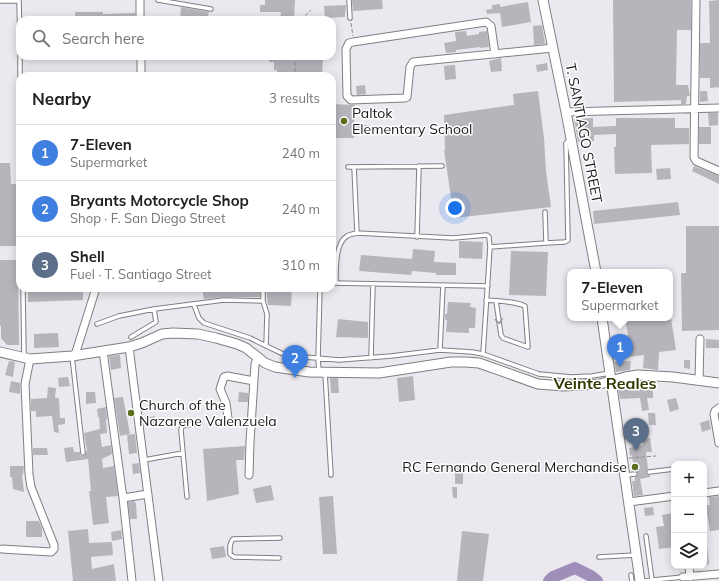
<!DOCTYPE html>
<html lang="en">
<head>
<meta charset="utf-8">
<style>
	:root { --surface:#fff; --page:#f2f2f2; --text:#202124; --muted:#757577; --line:#e0e0e0; --accent:#5b701f }
	body { margin:0; font-family:Mulish,sans-serif; background:var(--page); color:var(--text) }
	.controls { position:absolute; right:12px; bottom:12px; display:grid; overflow:hidden; border-radius:8px; box-shadow:0 2px 10px #0003 }
	.controls button { width:36px; height:36px; display:grid; place-items:center; padding:0; border:0; border-bottom:1px solid var(--line); background:var(--surface); color:var(--text); font:20px sans-serif }
	.you { position:absolute; left:455px; top:208px; width:14px; height:14px; margin:-10px; border:3px solid #fff; border-radius:50%; background:#1a73e8; box-shadow:0 0 0 6px #1a73e833 }
	.badge { display:grid; place-items:center; width:26px; height:26px; border-radius:50%; background:var(--accent); color:#fff; font-size:13px; font-weight:700 }
	.pin { position:absolute; translate:-50% -33px; filter:drop-shadow(0 1px 2px #0008) }
	.pin::after { content:''; position:absolute; top:21px; width:14px; height:12px; background:inherit; clip-path:polygon(0 0,100% 0,50% 100%) }
	.popup { position:absolute; left:567px; top:269px; width:106px; height:52px; box-sizing:border-box; display:grid; place-content:center; border-radius:8px; background:var(--surface); filter:drop-shadow(0 1px 3px #0005); font-size:13px; white-space:nowrap; color:var(--muted) }
	.popup b { font-size:15px; color:var(--text) }
	.popup::after { content:''; position:absolute; left:50%; top:100%; margin-left:-8px; border:8px solid transparent; border-top-color:var(--surface) }
	.list { margin:0; padding:0; list-style:none }
	h2 { display:flex; justify-content:space-between; align-items:center; height:52px; margin:0; padding:0 16px; font-size:17px }
	h2 small { font-size:13px; font-weight:400; color:var(--muted) }
	.list li { display:grid; grid-template-columns:26px 1fr auto; gap:12px; align-items:center; box-sizing:border-box; height:56px; padding:0 16px; border-top:1px solid var(--line) }
	.list b { display:block; font-size:15px; white-space:nowrap }
	.list p { margin:0; font-size:13px; white-space:nowrap; color:var(--muted) }
	.list em { font-size:13px; font-style:normal; color:var(--muted) }
	.icon { flex:none; width:22px; height:22px; fill:none; stroke:currentColor; stroke-width:2; stroke-linecap:round; stroke-linejoin:round }
	.map { position:relative; flex:none; width:719px; height:581px; overflow:hidden }
	.search { position:absolute; background:var(--surface); box-shadow:0 2px 10px #0003; left:16px; top:16px; width:320px; height:44px; display:flex; align-items:center; gap:10px; box-sizing:border-box; padding:0 14px; border-radius:12px; color:var(--muted); font-size:15px }
	.panel { position:absolute; background:var(--surface); box-shadow:0 2px 10px #0003; left:16px; top:72px; width:320px; height:220px; border-radius:12px }
	.map>svg:first-child { display:block }
	.lines { fill:none; stroke-linecap:round; stroke-linejoin:round }
	.river { stroke:#9f8dba; stroke-width:12 }
	.building { fill:#b7b5bb }
	.lane-casing { stroke:#807e83; stroke-width:5.5 }
	.street-casing { stroke:#807e83; stroke-width:9 }
	.secondary-casing { stroke:#807e83; stroke-width:11 }
	.path { stroke:#8f8d91; stroke-width:1; stroke-dasharray:4 2; stroke-linecap:butt }
	.lane { stroke:#fff; stroke-width:3.5 }
	.street { stroke:#fff; stroke-width:7 }
	.secondary { stroke:#fff; stroke-width:9 }
	.oneway { stroke:#989798 }
	.poi-dot { fill:#5b701f; stroke:#fff; stroke-width:1.5 }
	.labels { text-anchor:middle; stroke-width:3; stroke-linejoin:round; paint-order:stroke }
	.poi-label { font-size:14px; fill:#19181a; stroke:#fff; text-anchor:start }
	.street-label { font-size:14px; fill:#19181a; stroke:#fff }
	.quarter-label { font-size:16px; font-weight:bold; fill:#2d3a00; stroke:#fff }
</style>
</head>
<body>
<div class="map">
<svg width="719" height="581" viewBox="0 0 719 581">
	<rect width="100%" height="100%" fill="#ebe9ef"/>
	<g class="lines">
		<path class="river" d="M549,581L553,577L575,568L591,576L597,581"/>
	</g>
	<path class="building" d="M265,0H295L294,20H280L281,12H260V5H265Z
		M352,0H382L383,9L353,11Z
		M613,0H691V30H677L676,85H688L690,96H687L686,104H681V100L614,102Z
		M719,0V87L710,88V78H700V43H710L709,1Z
		M528,2L531,22L502,27L500,13L487,14L486,10L492,9V5L500,4V7Z
		M346,5L345,17L325,18L324,6Z
		M181,7L209,12L207,20H180Z
		M75,12H103V14L135,13V20H75Z
		M542,25L545,44L534,45L533,26Z
		M466,31L467,36L479,34V32L487,31L489,47L480,48V47L456,50V52L446,53L444,43L456,41L455,32Z
		M269,56H323L322,76H277V70H274V62H269Z
		M501,58L502,71L491,72L489,61Z
		M547,63L548,70L537,72L536,65Z
		M455,65L456,79L445,80L444,66Z
		M365,85L366,94L357,95L356,86Z
		M538,91L544,138L546,171L551,207L454,218L444,150H445L444,115L514,105L513,94Z
		M700,91H707L708,101L700,102Z
		M332,104L355,105L354,125H369L370,134L354,135V138H332Z
		M708,113H718V125L709,126Z
		M593,118V127L616,126V118H675V128H689V144L651,145L652,173L615,174L614,147H616V134L594,135V141L578,142L574,119Z
		M699,127H711V144H699Z
		M0,163H10L11,184H16L18,246H0Z
		M694,166L719,176V184L692,171Z
		M670,168L671,179L657,180L656,169Z
		M678,202L680,215L594,224L593,211Z
		M686,226H719V330L682,331L681,273H686Z
		M459,241L483,242L482,259L459,258Z
		M413,249L435,251L434,262L456,263V275H436V273L412,271L411,275L359,271L361,255L412,259Z
		M511,251L548,252L546,296L509,295Z
		M0,260H18L19,345H7L1,338V326H0Z
		M28,288H83V300L28,302Z
		M202,288H260V297H224L204,299Z
		M266,288L292,290L291,306L268,305Z
		M448,302L471,303L470,307L476,308L475,328H469V333L446,332L447,320H445V314H447Z
		M625,318H671L676,350L659,352L658,370L643,368L644,355L629,357L625,336L628,335Z
		M338,319L368,322V338L336,337Z
		M58,333L59,347L34,348V334Z
		M706,339L719,340V348H706Z
		M120,355L121,368L111,370L109,356Z
		M684,360H690V369L684,368Z
		M9,361L15,362L13,377L5,375Z
		M631,361L630,370L616,372L614,362Z
		M413,376L415,400L399,402L397,378Z
		M68,377L70,386L59,387L58,378Z
		M330,378H338L339,393H331Z
		M11,381L20,383V394L9,392Z
		M48,387L56,388L55,398H59L60,418H65V424L58,425L59,433L54,432L52,416L36,417V411H31V399L47,398Z
		M653,387V398H647L649,410L642,411L640,398L620,399L618,388Z
		M86,392H95L96,403L86,404Z
		M239,392L248,393V402H238Z
		M123,397L130,434L120,436L114,398Z
		M676,398L679,409L670,412L667,400Z
		M106,407L107,419L106,420L107,433L100,434L102,447L111,445L112,454L102,459L103,468L114,466L118,496L106,497L109,523L93,525L89,491H91L88,459L66,462L64,448L73,447L74,452H80L81,456L85,455L86,451H87L84,433L100,429L99,417H98L97,409Z
		M648,413H655L656,425H649Z
		M155,416L156,425L146,426L145,418Z
		M709,420L711,429L702,432L700,423Z
		M643,425L645,435L639,436L638,426Z
		M135,434L137,453L129,454L127,435Z
		M650,438L652,452H646L648,469L646,472L647,474L650,475V477L640,479L643,495L634,496L632,481H635V477L638,474L637,472L634,471L632,455L630,456L629,448L643,445V439Z
		M245,446L244,460H236L239,494L207,501L203,449Z
		M33,448H47L48,455H33Z
		M139,463L140,473L133,474L132,464Z
		M10,466H24L23,475H22L24,492L13,489L12,477H10Z
		M455,466H463V484H455Z
		M271,485L274,500L256,503L253,489Z
		M452,487H457V498H453Z
		M333,496L337,554H323L319,497Z
		M719,496V530L710,531L707,513H704V505H710L709,497Z
		M134,501L136,503L137,519H130L128,502Z
		M653,507L654,515L645,516L644,508Z
		M674,513V547L659,549L656,527L664,526L662,515Z
		M26,521H39L42,529V537H26Z
		M88,529L89,543L112,542L113,555L91,557L92,569L114,564L116,581H73L68,531Z
		M121,530L122,539L112,541L111,532Z
		M462,531L489,534L483,581H457Z
		M224,546L226,557L212,559L210,548Z
		M704,548H707L709,564L704,565Z"/>
	<g class="lines">
		<g class="lane-casing">
			<path id="lane" d="M19,0L20,42
				M158,0L211,9
				M349,0L350,18
				M0,1H19
				M20,56V76
				M348,167L442,166
				M354,167L357,233
				M417,237L419,166
				M546,243L565,242L568,240L566,143L570,140
				M332,283L488,286
				M336,283C336,270 335,243 347,236C350,234 354,234 357,233L453,238L487,235L489,237L490,247L546,243L545,212
				M23,288L24,357
				M263,288V301L267,314L266,346
				M486,300C499,301 514,301 525,306L528,347L503,338L501,335L496,301
				M194,305L199,318L204,323L250,338L283,354L305,357L339,360L391,356L440,350L472,352L483,354L539,374L571,377L592,376L610,373
				M97,324L119,316L154,309
				M131,337L156,322L154,309L224,300L263,301
				M440,350L443,285
				M483,354L490,247
				M72,356L83,453
				M371,358L373,284
				M319,371L318,359L320,288
				M325,373L331,475
				M183,453L187,497
				M144,460L183,453L181,430L182,426L200,423
				M649,472L674,469
				M626,475L635,474
				M646,536L652,580
				M599,557L636,555
				M279,558L234,557L230,554C230,548 229,544 233,539L280,538
				M631,575L632,581
				M643,581L683,577"/>
		</g>
		<g class="street-casing">
			<path id="street" d="M140,0V20
				M696,0L694,157L696,161L719,171
				M495,54L491,26L486,22L353,42L349,43L346,49L347,96L351,100L405,98L407,97L410,67L413,62L553,48
				M141,56V76
				M566,112L719,108
				M129,347L159,581
				M103,351L123,498L132,581
				M75,355L96,288
				M699,381L700,339
				M719,408L715,411L714,414L719,443
				M228,418L226,403L220,389L224,377L227,376L254,381
				M249,475L250,442L255,364L258,357
				M704,493L719,491
				M123,498L148,494
				M629,502L674,496
				M2,549L51,552L54,549V545L31,487L29,474L25,384L30,359
				M689,566L690,577
				M683,577L719,574"/>
		</g>
		<g class="secondary-casing">
			<path id="secondary" d="M543,0L566,112L596,272
				M602,318L640,581
				M0,352L30,359L72,356L129,347L142,343L162,334L173,333L198,334L216,338L237,344L246,348L265,363L275,367L309,372L379,373L451,362H465L479,363L538,384L564,386L600,384L625,377L638,375L673,377L719,383"/>
		</g>
		<path class="path" d="M301,20L311,10
			M351,23L353,36
			M295,56V76
			M629,458L656,456"/>
		<use href="#lane" class="lane"/>
		<use href="#street" class="street"/>
		<use href="#secondary" class="secondary"/>
	</g>
	<defs><path id="oneway-chevron" d="M-2-3.5L2.5 0L-2 3.5" fill="none" stroke-width="1.6" stroke-linecap="round" stroke-linejoin="round"/></defs>
	<use class="oneway" href="#oneway-chevron" transform="translate(499 321) rotate(82)"/>
	<g class="poi-dot">
		<circle cx="344" cy="121" r="4"/>
		<circle cx="131" cy="413" r="4"/>
		<circle cx="635" cy="467" r="4"/>
	</g>
	<g class="labels">
		<g class="poi-label">
			<text x="352" y="118">Paltok<tspan x="352" dy="16">Elementary School</tspan></text>
			<text x="139" y="410">Church of the<tspan x="139" dy="16">Nazarene Valenzuela</tspan></text>
			<text x="627" y="472" text-anchor="end">RC Fernando General Merchandise</text>
		</g>
		<g class="street-label">
			<text transform="translate(584 133) rotate(79)" y="5">T. SANTIAGO STREET</text>
		</g>
		<g class="quarter-label">
			<text x="605" y="389">Veinte Reales</text>
		</g>
	</g>
</svg>
<div class="controls">
<button>+</button>
<button>−</button>
<button><svg class="icon" aria-label="layers" viewBox="0 0 24 24"><path d="M12 4l9 5-9 5-9-5zM3 14l9 5 9-5"/></svg></button>
</div>
<div class="you"></div>
<div class="pin badge" style="left:620px;top:367px;background:#3f7fe0">1</div>
<div class="popup"><b>7-Eleven</b>Supermarket</div>
<div class="pin badge" style="left:295px;top:378px;background:#3f7fe0">2</div>
<div class="pin badge" style="left:636px;top:451px;background:#5c6f8a">3</div>
<div class="search"><svg class="icon" aria-label="search" viewBox="0 0 24 24"><circle cx="10" cy="10" r="6"/><path d="M15 15l6 6"/></svg>Search here</div>
<section class="panel">
<h2>Nearby<small>3 results</small></h2>
<ul class="list">
<li><span class="badge" style="background:#3f7fe0">1</span><div><b>7-Eleven</b><p>Supermarket</p></div><em>240 m</em></li>
<li><span class="badge" style="background:#3f7fe0">2</span><div><b>Bryants Motorcycle Shop</b><p>Shop · F. San Diego Street</p></div><em>240 m</em></li>
<li><span class="badge" style="background:#5c6f8a">3</span><div><b>Shell</b><p>Fuel · T. Santiago Street</p></div><em>310 m</em></li>
</ul>
</section>
</div>
</body>
</html>
